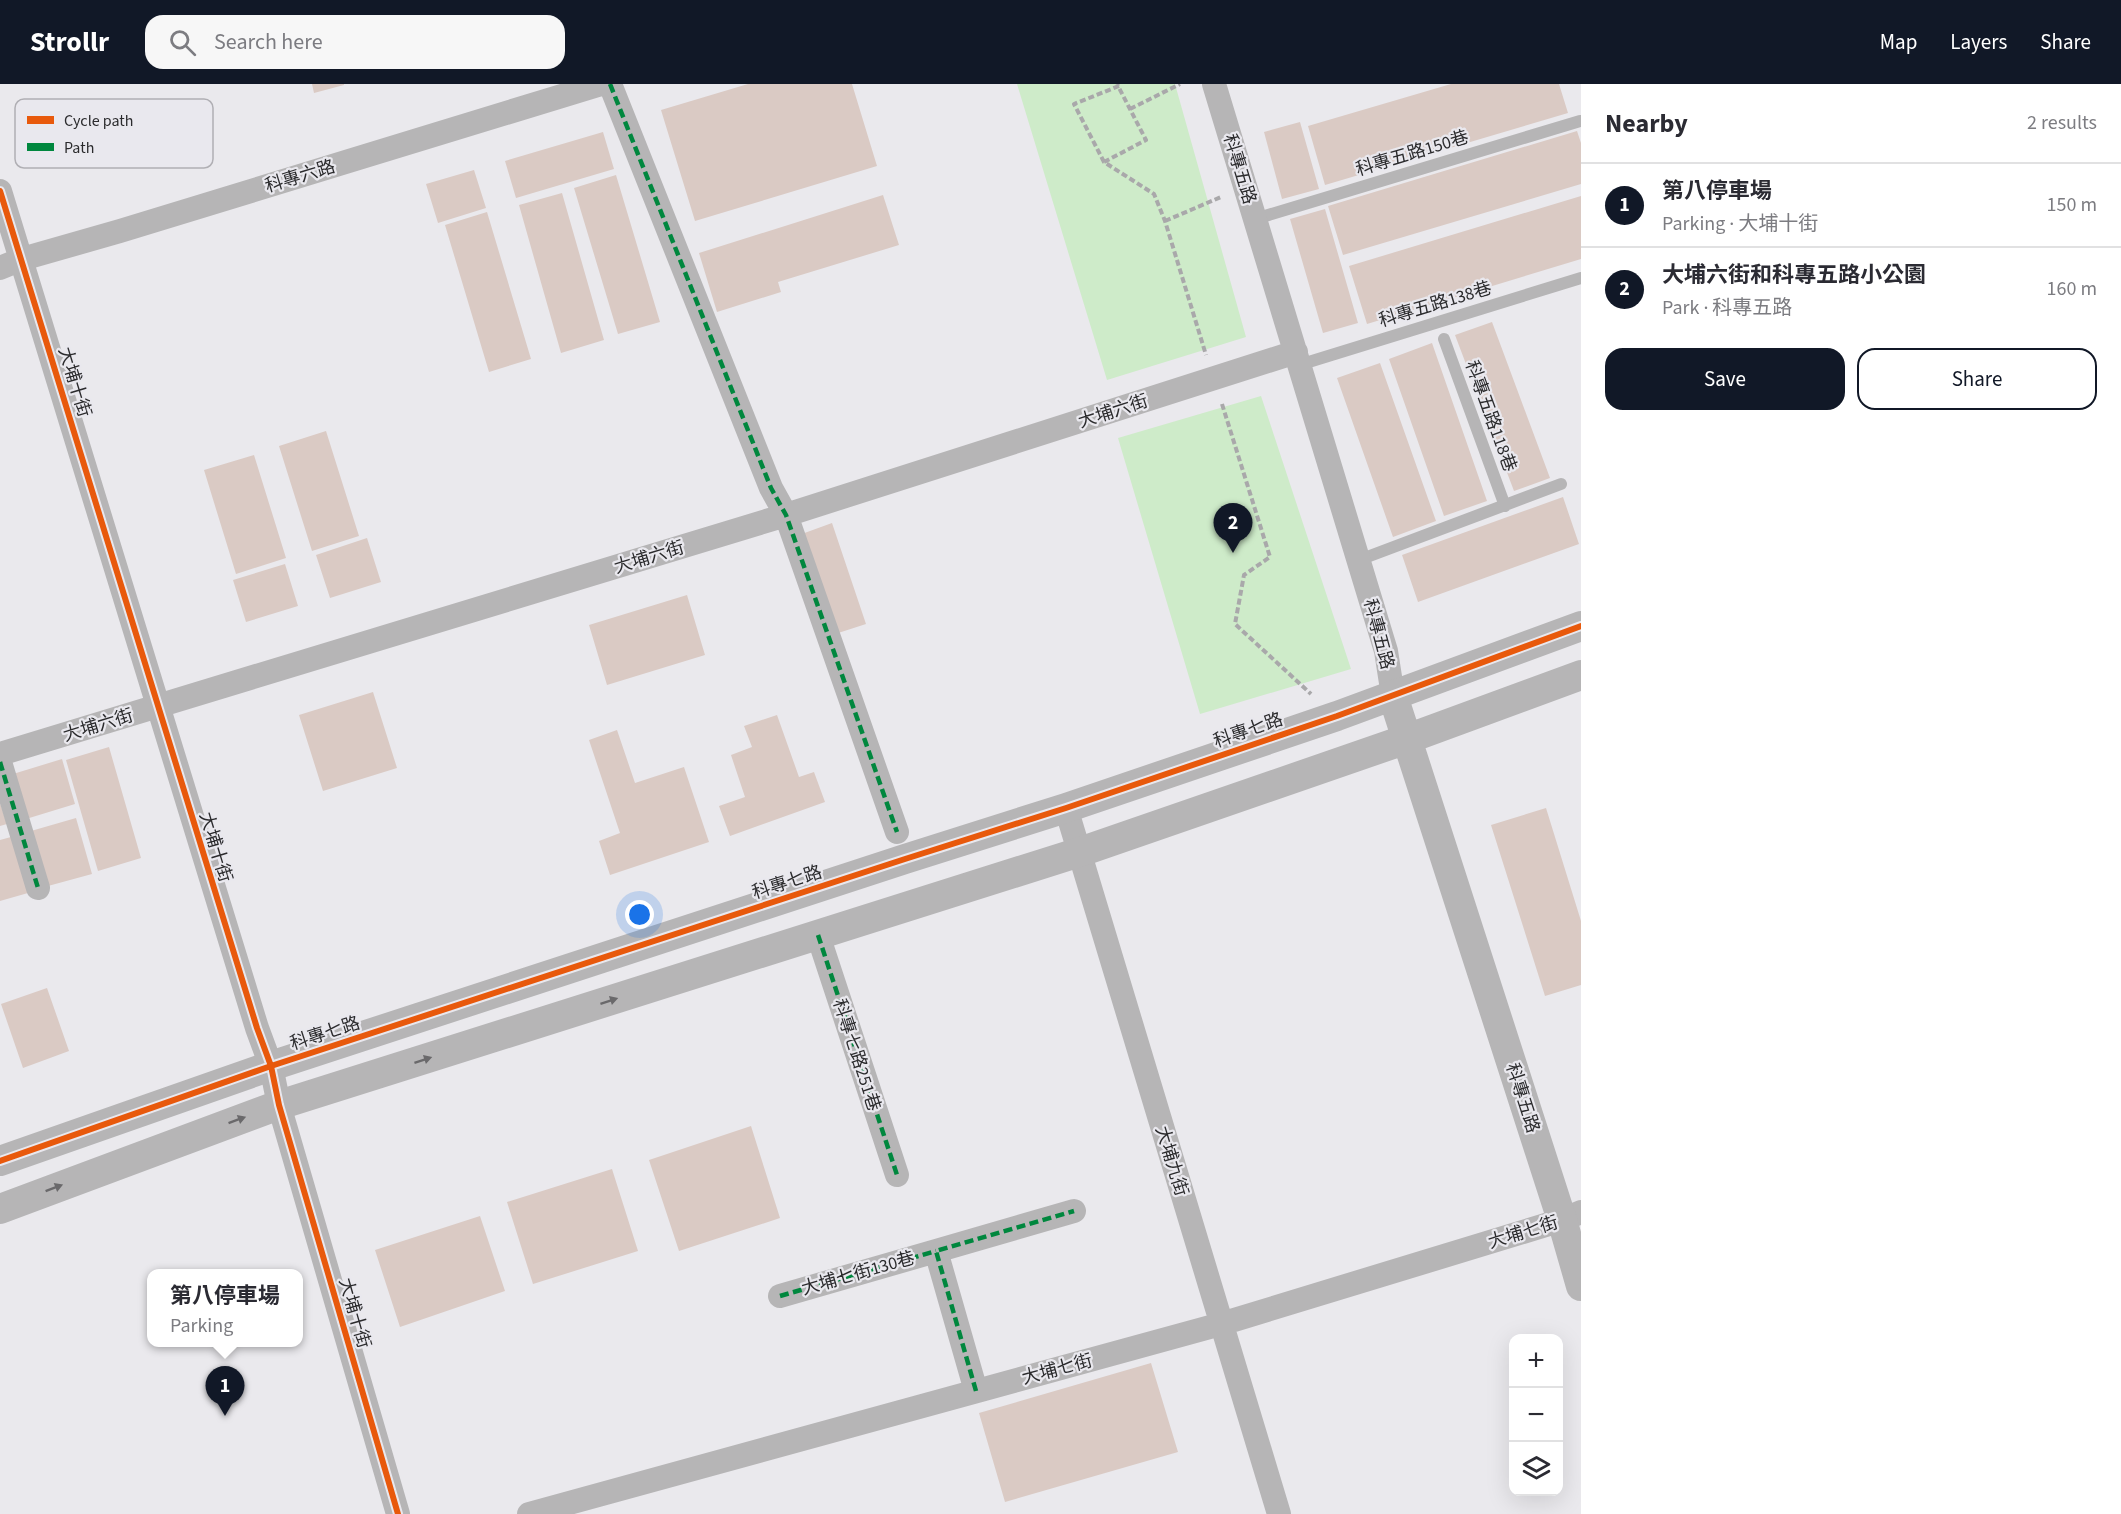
<!DOCTYPE html>
<html lang="en">
<head>
<meta charset="utf-8">
<style>
	:root { --surface:#fff; --page:#f7f7f7; --text:#2b2b33; --muted:#7c7c81; --line:#e1e1e2; --accent:#111827 }
	body { margin:0; font-family:"Source Sans 3","Noto Sans TC",sans-serif; background:var(--page); color:var(--text) }
	.controls { position:absolute; right:18px; bottom:18px; display:grid; overflow:hidden; border-radius:12px; box-shadow:0 6px 24px #0002 }
	.controls button { width:54px; height:54px; display:grid; place-items:center; padding:0; border:0; border-bottom:2px solid var(--line); background:var(--surface); color:var(--text); font:30px sans-serif }
	.you { position:absolute; left:640px; top:831px; width:21px; height:21px; margin:-15px; border:4px solid #fff; border-radius:50%; background:#1a73e8; box-shadow:0 0 0 9px #1a73e833 }
	.badge { display:grid; place-items:center; width:39px; height:39px; border-radius:50%; background:var(--accent); color:#fff; font-size:20px; font-weight:700 }
	.pin { position:absolute; translate:-50% -50px; filter:drop-shadow(0 2px 3px #0008) }
	.pin::after { content:''; position:absolute; top:32px; width:21px; height:18px; background:inherit; clip-path:polygon(0 0,100% 0,50% 100%) }
	.popup { position:absolute; left:147px; top:1185px; width:156px; height:78px; box-sizing:border-box; display:grid; place-content:center; border-radius:12px; background:var(--surface); filter:drop-shadow(0 2px 4px #0005); font-size:20px; white-space:nowrap; color:var(--muted) }
	.popup b { font-size:22px; color:var(--text) }
	.popup::after { content:''; position:absolute; left:50%; top:100%; margin-left:-12px; border:12px solid transparent; border-top-color:var(--surface) }
	.list { margin:0; padding:0; list-style:none }
	h2 { display:flex; justify-content:space-between; align-items:center; height:78px; margin:0; padding:0 24px; font-size:26px }
	h2 small { font-size:20px; font-weight:400; color:var(--muted) }
	.list li { display:grid; grid-template-columns:39px 1fr auto; gap:18px; align-items:center; box-sizing:border-box; height:84px; padding:0 24px; border-top:2px solid var(--line) }
	.list b { display:block; font-size:22px; white-space:nowrap }
	.list p { margin:0; font-size:20px; white-space:nowrap; color:var(--muted) }
	.list em { font-size:20px; font-style:normal; color:var(--muted) }
	.actions { display:flex; gap:12px; padding:18px 24px }
	.actions a { flex:1; padding:14px 0; border:2px solid var(--accent); border-radius:18px; text-align:center; font-size:21px; color:var(--accent) }
	.actions .main { background:var(--accent); color:#fff }
	.icon { flex:none; width:33px; height:33px; fill:none; stroke:currentColor; stroke-width:2; stroke-linecap:round; stroke-linejoin:round }
	.map { position:relative; flex:none; width:1581px; height:1430px; overflow:hidden }
	header { display:flex; align-items:center; gap:36px; box-sizing:border-box; height:84px; padding:0 30px; background:var(--accent); color:#fff }
	header strong { font-size:28px }
	nav { display:flex; gap:33px; margin-inline-start:auto; font-size:21px }
	.search { width:420px; height:54px; background:var(--page); display:flex; align-items:center; gap:15px; box-sizing:border-box; padding:0 21px; border-radius:18px; color:var(--muted); font-size:22px }
	main { display:flex }
	aside { flex:1; background:var(--surface) }
	.map>svg:first-child { display:block }
	.green { fill:#ceebc9 }
	.building { fill:#dacac4 }
	.lines { fill:none; stroke-linecap:round; stroke-linejoin:round }
	.path { stroke:#a9a8aa; stroke-width:4; stroke-dasharray:6 3; stroke-linecap:butt }
	.service { stroke:#b6b5b6; stroke-width:12 }
	.minor { stroke:#b6b5b6; stroke-width:24 }
	.tertiary { stroke:#b6b5b6; stroke-width:30 }
	.quiet { stroke:#00873e; stroke-width:4.5; stroke-dasharray:9 4.5; stroke-linecap:butt }
	.cycleway-casing { stroke:#e9e8ee; stroke-width:10 }
	.cycleway { stroke:#e8590c; stroke-width:6 }
	.oneway { fill:#6a696b }
	.labels { text-anchor:middle; stroke-width:4.5; stroke-linejoin:round; paint-order:stroke }
	.street-label { font-size:18px; fill:#2b2b2d; stroke:#e9e8ee }
	.key { fill:#e9e8ee; stroke:#b0afb4; stroke-width:1.5 }
	.key-label { font-size:16px; fill:#2b2b2d }
</style>
</head>
<body>
<header>
<strong>Strollr</strong>
<div class="search"><svg class="icon" aria-label="search" viewBox="0 0 24 24"><circle cx="10" cy="10" r="6"/><path d="M15 15l6 6"/></svg>Search here</div>
<nav><a>Map</a><a>Layers</a><a>Share</a></nav>
</header>
<main>
<div class="map">
<svg width="1581" height="1430" viewBox="0 0 1581 1430">
	<rect width="100%" height="100%" fill="#eae9ed"/>
	<path class="green" d="M1017,0H1175L1246,253L1107,296Z
		M1261,312L1351,585L1200,630L1118,354Z"/>
	<path class="building" d="M312,0H344V1L314,9Z
		M748,0H852L877,82L695,137L661,26Z
		M1451,0H1559L1568,29L1325,101L1308,42Z
		M1300,38L1319,105L1282,115L1264,48Z
		M1577,47L1581,59V100L1343,171L1328,122Z
		M603,48L614,85L516,114L505,77Z
		M474,86L486,124L438,139L426,100Z
		M616,91L660,238L618,250L574,104Z
		M562,109L604,256L561,269L519,121Z
		M883,111L899,161L778,198L781,208L717,228L699,169Z
		M1581,112V175L1367,240L1349,182Z
		M1325,125L1358,239L1323,249L1290,135Z
		M487,128L531,275L489,288L445,141Z
		M1492,238L1550,394L1514,407L1455,251Z
		M1432,259L1487,417L1444,432L1389,275Z
		M1380,279L1436,437L1393,453L1337,294Z
		M326,347L359,452L312,467L279,362Z
		M254,371L286,474L236,490L204,386Z
		M1563,413L1579,460L1418,518L1402,471Z
		M832,439L866,540L832,551L799,451Z
		M367,454L381,498L330,514L316,471Z
		M285,480L298,522L246,538L233,496Z
		M687,511L705,571L607,601L589,541Z
		M373,608L397,684L323,707L299,631Z
		M777,631L799,693L814,688L825,718L730,752L719,722L745,713L731,671L752,663L744,642Z
		M617,646L635,699L684,683L709,758L610,791L599,757L620,749L589,656Z
		M109,663L141,774L98,787L66,676Z
		M62,675L75,720L26,735L13,690Z
		M0,719L7,740L0,742Z
		M1546,724L1581,837V901L1545,912L1491,741Z
		M76,734L92,790L48,802L31,747Z
		M11,753L28,809L0,817V756Z
		M47,904L69,967L23,984L1,920Z
		M751,1042L780,1134L679,1167L649,1076Z
		M612,1085L638,1167L533,1200L507,1118Z
		M480,1132L505,1207L400,1243L375,1166Z
		M1151,1279L1178,1368L1005,1418L979,1329Z"/>
	<g class="lines">
		<path class="path" d="M1119,2L1074,20L1104,78L1154,110L1165,137L1206,271
			M1130,25L1180,0
			M1104,78L1146,56L1117,0
			M1165,137L1221,113
			M1222,320L1270,473L1244,491L1235,540L1311,610"/>
		<path class="service" d="M1255,135L1580,37
			M1444,255L1505,422
			M1299,281L1581,194
			M1359,476L1561,400"/>
		<path class="minor" d="M610,0L771,404L786,431L897,748
			M1214,0L1386,567L1393,612
			M0,107L257,944L271,982L279,1021L398,1430
			M0,184L22,175L120,147L601,0
			M0,670L786,431L1296,268
			M0,678L38,804
			M1066,724L1279,1430
			M818,851L897,1091
			M780,1212L936,1167
			M976,1307L936,1167L1074,1127
			M529,1430L1221,1240L1562,1136L1581,1128"/>
		<path class="tertiary" d="M1393,612L1562,1136L1581,1202
			M0,1077L271,982L905,775L1066,724L1337,632L1581,542
			M0,1125L279,1021L1080,768L1407,655L1581,591"/>
		<path class="quiet" d="M610,0L771,404L786,431L897,748
			M0,678L38,804
			M818,851L897,1091
			M780,1212L936,1167
			M976,1307L936,1167L1074,1127"/>
		<g class="cycleway-casing">
			<path id="cycleway" d="M0,107L257,944L271,982L279,1021L398,1430
				M0,1077L271,982L905,775L1066,724L1337,632L1581,542"/>
		</g>
		<use href="#cycleway" class="cycleway"/>
	</g>
	<defs><path id="oneway-solid" d="M-6-.8H1V-3.2L6.5 0L1 3.2V.8H-6Z" transform="scale(1.5)"/></defs>
	<g class="oneway">
		<use href="#oneway-solid" transform="translate(609 917) rotate(-18)"/>
		<use href="#oneway-solid" transform="translate(423 976) rotate(-18)"/>
		<use href="#oneway-solid" transform="translate(237 1036) rotate(-20)"/>
		<use href="#oneway-solid" transform="translate(54 1104) rotate(-21)"/>
	</g>
	<g class="labels">
		<g class="street-label">
			<text transform="translate(1412 69) rotate(-17)" y="6">科專五路150巷</text>
			<text transform="translate(1240 85) rotate(73)" y="6">科專五路</text>
			<text transform="translate(300 92) rotate(-17)" y="6">科專六路</text>
			<text transform="translate(1435 220) rotate(-17)" y="6">科專五路138巷</text>
			<text transform="translate(75 298) rotate(73)" y="6">大埔十街</text>
			<text transform="translate(1113 327) rotate(-18)" y="6">大埔六街</text>
			<text transform="translate(1491 332) rotate(70)" y="6">科專五路118巷</text>
			<text transform="translate(649 473) rotate(-17)" y="6">大埔六街</text>
			<text transform="translate(1379 550) rotate(75)" y="6">科專五路</text>
			<text transform="translate(98 641) rotate(-17)" y="6">大埔六街</text>
			<text transform="translate(1248 646) rotate(-19)" y="6">科專七路</text>
			<text transform="translate(216 763) rotate(73)" y="6">大埔十街</text>
			<text transform="translate(787 798) rotate(-18)" y="6">科專七路</text>
			<text transform="translate(325 949) rotate(-18)" y="6">科專七路</text>
			<text transform="translate(857 971) rotate(72)" y="6">科專七路251巷</text>
			<text transform="translate(1523 1014) rotate(72)" y="6">科專五路</text>
			<text transform="translate(1172 1077) rotate(73)" y="6">大埔九街</text>
			<text transform="translate(1523 1148) rotate(-17)" y="6">大埔七街</text>
			<text transform="translate(858 1189) rotate(-16)" y="6">大埔七街130巷</text>
			<text transform="translate(355 1229) rotate(74)" y="6">大埔十街</text>
			<text transform="translate(1057 1285) rotate(-15)" y="6">大埔七街</text>
		</g>
	</g>
	<rect x="15" y="15" width="198" height="69" rx="9" class="key"/>
	<rect x="27" y="32" width="27" height="8" fill="#e8590c"/>
	<rect x="27" y="59" width="27" height="8" fill="#00873e"/>
	<g class="key-label">
		<text x="64" y="42">Cycle path</text>
		<text x="64" y="69">Path</text>
	</g>
</svg>
<div class="controls">
<button>+</button>
<button>−</button>
<button><svg class="icon" aria-label="layers" viewBox="0 0 24 24"><path d="M12 4l9 5-9 5-9-5zM3 14l9 5 9-5"/></svg></button>
</div>
<div class="you"></div>
<div class="pin badge" style="left:225px;top:1332px">1</div>
<div class="popup"><b>第八停車場</b>Parking</div>
<div class="pin badge" style="left:1233px;top:469px">2</div>
</div>
<aside>
<h2>Nearby<small>2 results</small></h2>
<ul class="list">
<li><span class="badge">1</span><div><b>第八停車場</b><p>Parking · 大埔十街</p></div><em>150 m</em></li>
<li><span class="badge">2</span><div><b>大埔六街和科專五路小公園</b><p>Park · 科專五路</p></div><em>160 m</em></li>
</ul>
<div class="actions"><a class="main">Save</a><a>Share</a></div>
</aside>
</main>
</body>
</html>
